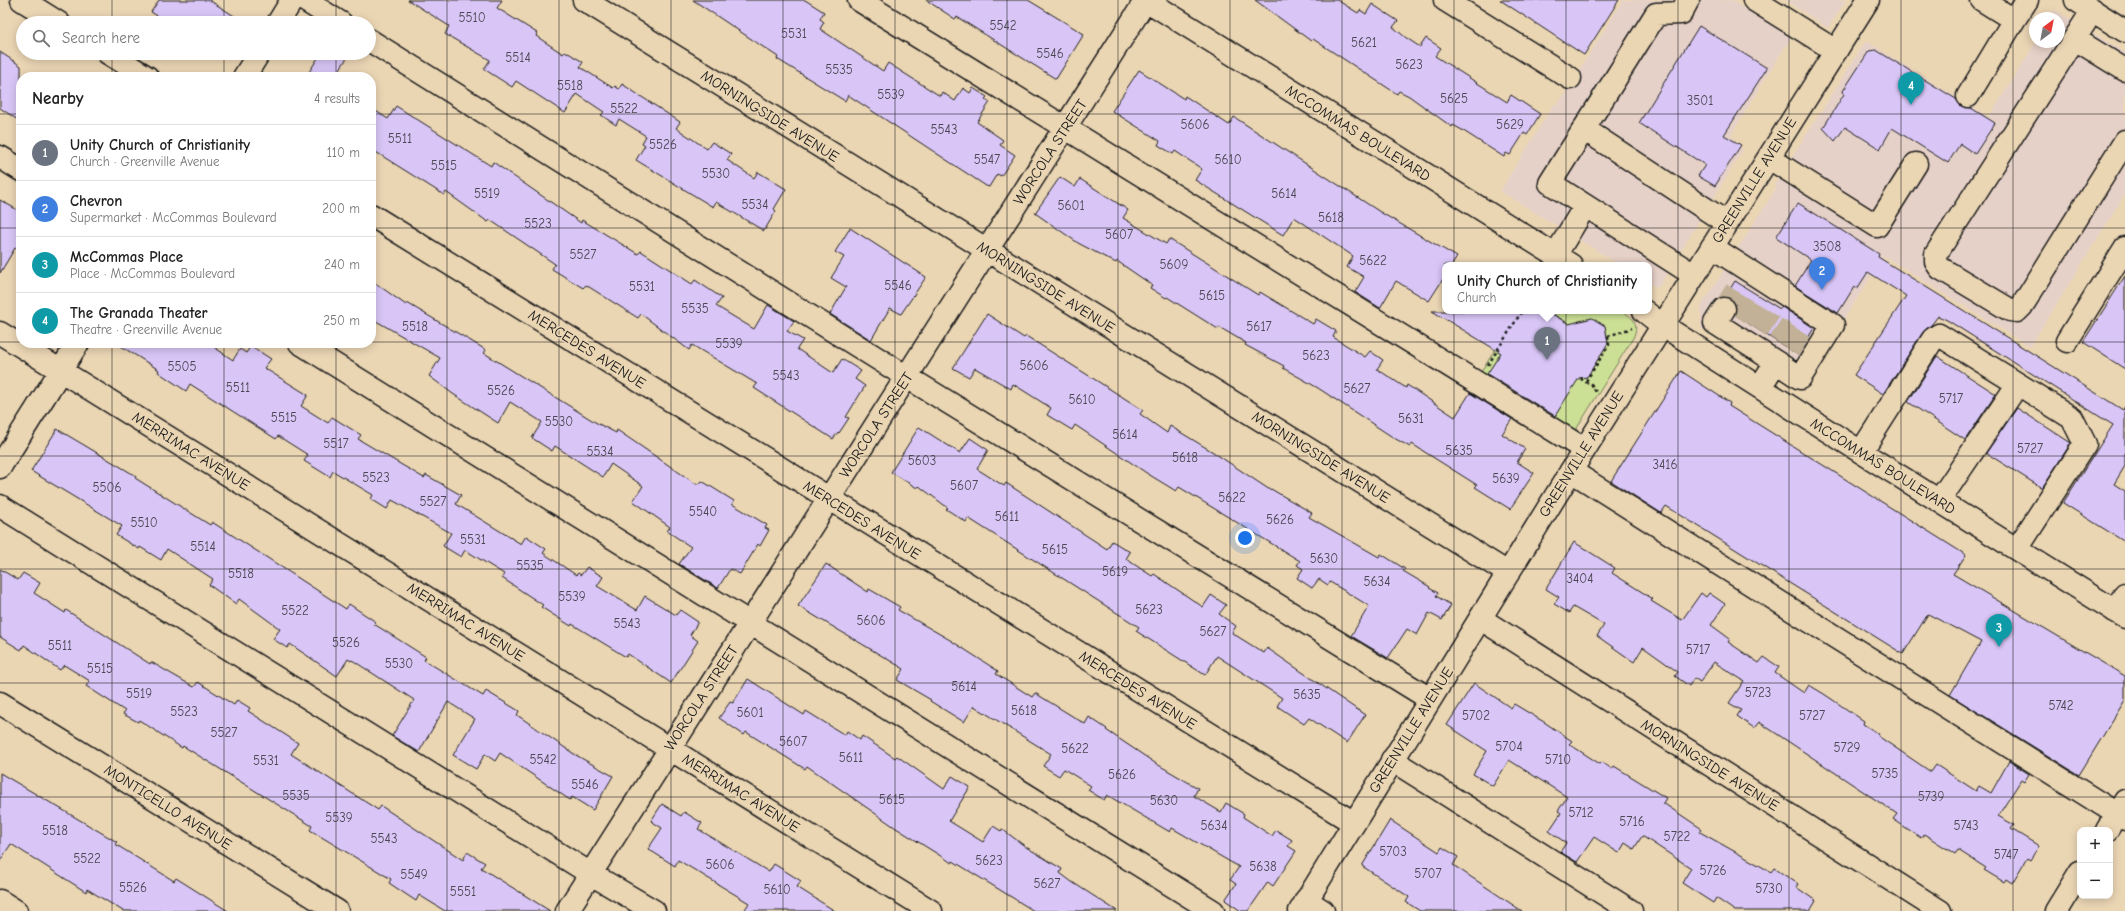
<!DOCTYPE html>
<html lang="en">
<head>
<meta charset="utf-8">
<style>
	:root { --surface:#fff; --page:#f2f2f2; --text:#222; --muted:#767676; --line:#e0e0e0; --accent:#ea580c }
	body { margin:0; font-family:"Comic Neue",sans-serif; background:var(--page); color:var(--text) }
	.controls { position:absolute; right:12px; bottom:12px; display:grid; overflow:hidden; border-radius:8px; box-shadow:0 2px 10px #0003 }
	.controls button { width:36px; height:36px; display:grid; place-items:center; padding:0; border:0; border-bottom:1px solid var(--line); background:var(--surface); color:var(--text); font:20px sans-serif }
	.compass { position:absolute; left:2029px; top:12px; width:36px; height:36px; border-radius:50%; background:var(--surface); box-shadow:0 2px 10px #0003; rotate:32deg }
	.you { position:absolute; left:1245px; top:538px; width:14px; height:14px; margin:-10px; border:3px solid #fff; border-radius:50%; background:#1a73e8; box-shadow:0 0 0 6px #1a73e833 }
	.badge { display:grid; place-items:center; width:26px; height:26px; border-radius:50%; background:var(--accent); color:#fff; font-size:13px; font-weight:700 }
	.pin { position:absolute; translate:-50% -33px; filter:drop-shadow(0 1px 2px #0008) }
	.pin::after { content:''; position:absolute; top:21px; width:14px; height:12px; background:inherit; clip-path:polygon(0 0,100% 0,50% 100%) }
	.popup { position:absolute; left:1442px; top:262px; width:210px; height:52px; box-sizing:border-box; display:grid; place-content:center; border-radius:8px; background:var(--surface); filter:drop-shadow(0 1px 3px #0005); font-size:13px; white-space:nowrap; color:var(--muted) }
	.popup b { font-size:15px; color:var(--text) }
	.popup::after { content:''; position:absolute; left:50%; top:100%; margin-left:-8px; border:8px solid transparent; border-top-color:var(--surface) }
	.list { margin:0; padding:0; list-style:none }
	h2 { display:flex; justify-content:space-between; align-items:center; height:52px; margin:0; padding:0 16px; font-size:17px }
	h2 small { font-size:13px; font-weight:400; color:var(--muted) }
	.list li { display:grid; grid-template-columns:26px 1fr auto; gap:12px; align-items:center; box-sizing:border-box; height:56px; padding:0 16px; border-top:1px solid var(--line) }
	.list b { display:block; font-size:15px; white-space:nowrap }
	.list p { margin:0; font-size:13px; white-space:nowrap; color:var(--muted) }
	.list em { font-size:13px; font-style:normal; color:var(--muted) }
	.icon { flex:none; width:22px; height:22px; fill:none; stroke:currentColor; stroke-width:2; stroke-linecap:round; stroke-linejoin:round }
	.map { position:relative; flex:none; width:2125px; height:911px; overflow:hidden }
	.search { position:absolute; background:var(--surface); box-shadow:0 2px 10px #0003; left:16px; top:16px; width:360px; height:44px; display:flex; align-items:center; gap:10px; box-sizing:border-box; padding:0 14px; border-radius:22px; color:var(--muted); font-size:15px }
	.panel { position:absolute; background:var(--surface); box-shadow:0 2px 10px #0003; left:16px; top:72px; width:360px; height:276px; border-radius:16px }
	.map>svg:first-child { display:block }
	.built { fill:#e6d1c8 }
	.green { fill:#cce095; stroke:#747e58 }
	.building { fill:#d9c6f7; stroke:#1c1c1c }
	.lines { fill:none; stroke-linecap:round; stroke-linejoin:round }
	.minor-tunnel { stroke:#c2b196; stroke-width:22; stroke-dasharray:22 11; stroke-linecap:butt }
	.minor-casing { stroke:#1c1c1c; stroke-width:25 }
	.major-casing { stroke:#1c1c1c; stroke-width:25 }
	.path { stroke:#1c1c1c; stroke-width:2.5; stroke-dasharray:3 3; stroke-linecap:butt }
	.minor { stroke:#ebd6b4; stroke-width:22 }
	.major { stroke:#ebd6b4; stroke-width:22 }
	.grid { fill:none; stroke:#1c1c1c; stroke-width:1; stroke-opacity:0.55 }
	.labels { text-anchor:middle; stroke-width:3; stroke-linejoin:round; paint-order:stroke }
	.number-label { font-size:13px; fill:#4b4653 }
	.street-label { font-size:15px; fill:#1c1c1c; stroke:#ebd6b4 }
</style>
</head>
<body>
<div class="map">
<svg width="2125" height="911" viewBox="0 0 2125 911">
	<rect width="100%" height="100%" fill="#ebd6b4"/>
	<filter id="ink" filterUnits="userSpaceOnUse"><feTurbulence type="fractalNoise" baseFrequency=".025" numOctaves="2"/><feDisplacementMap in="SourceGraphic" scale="8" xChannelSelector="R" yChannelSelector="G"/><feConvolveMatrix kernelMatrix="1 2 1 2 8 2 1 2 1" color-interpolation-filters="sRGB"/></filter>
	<g filter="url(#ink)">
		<path class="built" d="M1623,0H1731L1791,37L1731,135L1743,150L1658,288L1649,283V265H1620L1500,191L1554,104L1557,106Z
			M1785,0H1846L1828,28Z
			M2055,10L2125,53V194L2030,347L1884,256L1799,390L1701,328V306L1777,187L1774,185L1866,41L1989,117L2036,42H2059V18H2050Z"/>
		<path class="green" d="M1520,311H1528L1484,379L1479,375Z
			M1548,311C1562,311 1613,308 1622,312C1635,317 1639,326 1633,338L1575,431L1553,420L1577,378L1587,377L1608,343L1605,326L1592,318L1578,321L1575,327Z"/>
		<path class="building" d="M159,0H209L239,19L236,23H169L151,12Z
			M408,0H502L497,8L537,33L536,36L563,54L565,51L583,62L580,67L613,88L615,86L619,89L622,84L680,122L676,128L707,149L712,142L731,154L727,160L754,178L758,172L786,189L774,209L776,211L764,231L716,202L713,207L636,160L645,145L642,143L646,136L619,119L616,125L601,115L604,112L577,94L565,113L516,81L512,87L484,69L490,60L445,34L449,26Z
			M693,0H805L824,12L820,19L824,22L820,29L883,71L888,63L940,96L942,92L955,101L963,88L970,93L973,88L987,97L985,99L990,102L977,122L1003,140L1000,145L1015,155L1001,176L997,174L989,187L986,186L848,95L845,101L777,59L778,57Z
			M926,0H1028L1084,34L1056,79L957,17L955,19Z
			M1255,0H1337L1358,13L1360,10L1366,14L1372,4L1398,21L1393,27L1405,37L1420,47L1426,38L1441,48L1435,56L1507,102L1511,95L1540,114L1527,135L1524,133L1510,155L1506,153L1504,157L1462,130L1453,125L1452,127L1409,96L1399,91L1397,94L1313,39L1311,41Z
			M1500,0H1619L1584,55Z
			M1699,26L1767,68L1724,135L1741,145L1715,186L1698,176L1705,165L1639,123Z
			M1876,50L1956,99L1961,106L1971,108L1995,123L1975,154L1960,144L1948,163L1892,128L1880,149L1845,127L1835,141L1823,128L1844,94L1843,91L1869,51Z
			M0,52L21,66V122L0,108Z
			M321,53H350L335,77H306Z
			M1139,70L1184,99L1185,96L1229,125L1234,117L1380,212L1457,257L1452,265H1445V276L1429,301L1396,281L1380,308L1355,292L1364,277L1347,267L1353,256L1294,217L1283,235L1195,180L1202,169L1175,151L1173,154L1158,145L1160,141L1112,111Z
			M396,106L491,166L493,162L581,223L582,220L638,254L641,251L692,284L695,280L722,298L716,306L754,329L768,305L794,321L787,331L803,340L797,349L833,373L842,359L861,371L855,379L865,386L846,417L849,418L839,433L838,432L833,439L754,388L757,384L692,345L689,350L641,314L638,318L586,285L583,288L552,269L555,264L490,220L488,222L446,192L444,195L371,149V108L388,119Z
			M1060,177L1075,187L1080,179L1128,210L1123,218L1166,244L1169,239L1258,295L1260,292L1313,324L1316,319L1336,331L1333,337L1365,357L1370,351L1383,360L1377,369L1406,388L1407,385L1455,417L1470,393L1512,419L1502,434L1525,449L1517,462L1534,473L1510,509L1475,487L1477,485L1412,444L1410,447L1394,438L1318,388L1283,368L1284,366L1245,345L1246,343L1219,327L1218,329L1167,297L1166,298L1150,288L1152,285L1117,261L1116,263L1078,243L1035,213Z
			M0,200L21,212V251L15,248L0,273Z
			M1798,203L1879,254L1878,257L2123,410L2125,406V466L2114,484L2125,491V542L2063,503L2113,425L1947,320L1938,316L1932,324L1923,332L1883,394L1854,375L1906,296L1868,272L1857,289L1854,287L1838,313L1795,286L1811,260L1776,237Z
			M850,228L926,277L901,314L890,308L871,340L830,314L846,287L831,278L844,257L835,252Z
			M2125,276V369L2083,342Z
			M371,280L406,305L407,303L486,350L484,353L595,422L616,433L617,430L696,484H699L702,481L734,501L732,504L767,525L765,528L769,530L760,546L758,544L740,574L730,569L718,588L679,564L691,547L667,531L670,527L633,501L643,486L611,464L603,477L555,446L552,451L532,438L542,422L510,402L498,423L453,394L429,376L440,358L371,318Z
			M1735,281L1780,309L1782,307L1814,328L1798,355L1735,315L1736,309L1735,303L1725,297Z
			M1432,311H1547L1569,324L1592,318L1605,326L1608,343L1587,377L1579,378L1555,416L1487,374L1501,353Z
			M987,314L1024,338L1026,336L1143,410L1140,414L1167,433L1170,426L1213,452L1270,490L1271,489L1312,513L1309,517L1379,557L1381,554L1405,569L1403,571L1430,587L1429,588L1438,593L1436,596L1451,605L1442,620L1429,613L1417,635L1407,629L1388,658L1351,636L1369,606L1330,582L1328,585L1319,579L1312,588L1297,578L1303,569L1297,565L1300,561L1179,487L1176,491L1148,474L1075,425L1072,430L1047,415L1051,408L1013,384L1011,389L975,368L969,377L953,368Z
			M116,343H208L233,360L240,349L246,353L251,346L271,359L264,368L308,395L301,406L328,423L332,417L361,435L358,439L424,478L426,475L461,495L456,504L521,544L526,536L546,549L543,553L576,575L578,573L581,575L587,567L603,577L597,586L637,610L645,596L676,615L680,610L698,622L690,635L698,641L671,683L628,654L626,657L572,624L571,626L541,607L543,605L502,578L504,574L465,550L461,557L443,546L451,533L392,500L387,509L371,499L373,495L333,471L330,477L304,461L308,455L278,436L276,439L190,384L186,391L158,372L159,370Z
			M1937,356L1996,394L1965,440L1908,402Z
			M1681,371L1730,403L1729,406L1966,555L1953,574L2125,676V700L2079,775L1950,695L1981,642L1928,614L1903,654L1666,506L1661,513L1611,481Z
			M2017,408L2071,443L2042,488L1986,453Z
			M919,427L960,453L970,438L988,450L977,469L1004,486L1006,483L1107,549L1112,541L1130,552L1126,559L1152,576L1154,574L1203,607L1211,595L1226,605L1219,614L1236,626L1232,633L1264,653L1267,648L1365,715L1347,743L1309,718L1304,724L1277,706L1282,698L1217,656L1205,675L1136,631L1139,627L968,518L966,522L946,509L948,508L919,486L917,488L891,472Z
			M57,429L136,476L135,478L210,525L212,522L346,609L349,604L376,622L374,624L426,657L424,660L483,696L486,691L519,711L517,715L574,754L613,776L593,810L572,797L570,800L500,753L495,761L485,754L476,769L453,755L475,719L448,702L419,752L392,736L414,700L352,660L351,661L348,659L337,676L290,644L287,648L273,639L280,629L239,599L236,604L209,585L213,579L167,549L161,560L140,547L139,549L116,535L122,526L31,471Z
			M1574,542L1615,568L1612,573L1653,599L1651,601L1682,620L1701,593L1706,597L1709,593L1725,604L1711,625L1730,639L1728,642L1759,663L1764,657L1779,667L1775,673L1804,693L1809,685L1824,694L1864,721L1863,724L1879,734L1878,736L1931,772L1936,765L1976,791L1979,786L1991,793L2009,761L2029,774L2024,782L2021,780L1998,816L2014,825L2011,829L2039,846L2030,860L2027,858L2012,883L2006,879L2004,882L1984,870L1986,868L1958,850L1955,854L1924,834L1921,838L1893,819L1897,814L1759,722L1754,728L1737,716L1741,710L1729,703L1744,681L1714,662L1700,682L1694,678L1689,686L1675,676L1678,672L1643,647L1634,662L1597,636L1604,625L1573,607L1569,613L1554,604L1559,597L1546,589Z
			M826,564L868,592L869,589L900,607L898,610L950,640L998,671L996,674L1032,697L1035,693L1085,724L1089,717L1107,729L1106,730L1155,763L1198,788L1194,796L1221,812L1226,803L1244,814L1243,817L1272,836L1276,830L1292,840L1288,846L1296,851L1273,886L1268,882L1248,911H1241L1225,900L1236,884L1230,880L1239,867L1172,828L1170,832L1107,795L1104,800L1088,790L1091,786L1064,769L1059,776L1043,766L1051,754L974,706L964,722L930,701L931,700L897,680L904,669L798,606Z
			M0,569L18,580L23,573L40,583L34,593L65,613L66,610L150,664L151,662L194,687L198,682L234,705L237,700L250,708L248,711L298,743L291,754L378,810L381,806L463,860L467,852L485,863L481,868L550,911H445L419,895L416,901L389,883L391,879L310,830L312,826L183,746L182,748L139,720L138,722L123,714L125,711L86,686L90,681L64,665L60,670L24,645L21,650L0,637Z
			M748,679L804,715L806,711L845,735L847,731L860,740L862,736L895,758L897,756L944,789L952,776L970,787L949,821L983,842L993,826L1001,831L1002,829L1026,847L1062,869L1060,873L1072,882L1117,911H1034L953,861L952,863L896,828L807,766L805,769L746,732L744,735L719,718L730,702L733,703Z
			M1474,683L1511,708L1514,704L1544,722L1572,741L1569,744L1600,764L1602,762L1612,769L1614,766L1666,798L1663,803L1702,829L1700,832L1771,872L1774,868L1798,884L1796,887L1816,901L1810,911H1735L1716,898L1713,903L1682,883L1691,868L1642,836L1634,849L1625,843L1619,853L1594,837L1577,862L1560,852L1566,843L1549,831L1561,813L1558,811L1567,797L1509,760L1493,786L1473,774L1487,751L1447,725Z
			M0,773L117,842L115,844L174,881L176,878L228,911H123L87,889L86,892L11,844L0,861Z
			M662,804L681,816L684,812L702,823L698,829L769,872L774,864L801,881L797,887L835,911H744L749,903L678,860L675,866L648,849L662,828L651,821Z
			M1390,820L1439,852L1442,847L1458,857L1453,865L1522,911H1420L1406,902L1409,897L1362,866Z"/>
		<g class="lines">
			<path class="minor-tunnel" d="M1724,309L1740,284
				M1740,319L1755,294
				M1758,330L1774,305
				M1779,343L1795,318
				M1794,353L1809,328"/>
			<g class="minor-casing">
				<path id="minor" d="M22,0L59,23
					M304,0L341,23
					M584,0L1508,573
					M859,0L1584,449
					M1146,0L1571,265
					M1445,0L1570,78
					M1688,0L1681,13L1656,14L1550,183L1694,275
					M1754,0L1836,51
					M2076,0L2125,31
					M2093,10L1936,254V262L1940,268L2010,310L2017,311L2022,306L2125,141
					M2014,20L2027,0
					M278,23L292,0
					M2075,39L2125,70
					M369,40L907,377L1430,699
					M108,53L147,77
					M244,77L259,53
					M1968,96L2014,20L1982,0
					M1584,129L1727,223
					M0,157L21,170
					M1769,158L1877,226L1916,164
					M371,215L1354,823
					M1712,247L1833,325L1800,378L1776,362L1760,387
					M1555,256L1585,206
					M1724,309L1715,323L1776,362
					M1644,311L1662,325L1861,452L2125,617
					M0,333L931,911
					M2067,341L2125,248
					M300,343L1213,911
					M1861,452L1933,339L1939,335L2018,384
					M0,467L78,343
					M1571,471L2125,819
					M1939,501L2018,384L2072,418L2085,444L2017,549
					M0,506L591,874L654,911
					M2115,611L2125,594
					M1481,619L1940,911
					M0,703L337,911
					M1392,760L1631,911
					M2107,830L2125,801
					M1306,900L1323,911
					M0,901L16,911
					M567,911L1146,0
					M2056,911L2080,872"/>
			</g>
			<g class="major-casing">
				<path id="major" d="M1300,911L1571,471L1868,0"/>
			</g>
			<path class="path" d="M1608,336L1632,328
				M1488,365L1522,311
				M1581,378L1583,381L1591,384L1596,392
				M1586,381L1609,345L1608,336"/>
			<use href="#minor" class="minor"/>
			<use href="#major" class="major"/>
		</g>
	</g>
	<path class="grid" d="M112,0V23M224,0V23M336,0V23M447,0V911M559,0V911M671,0V911M783,0V911M895,0V911M1007,0V911M1118,0V911M1230,0V911M1342,0V911M1454,0V911M1566,0V911M1678,0V911M1789,0V911M1901,0V911M2013,0V911M112,53V77M224,53V77M336,53V77M0,114H21M371,114H2125M0,228H21M371,228H2125M0,342H21M371,342H2125M112,343V911M224,343V911M336,343V911M0,456H2125M0,569H2125M0,683H2125M0,797H2125"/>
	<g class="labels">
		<g class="number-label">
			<text x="472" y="22">5510</text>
			<text x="1003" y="30">5542</text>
			<text x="794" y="38">5531</text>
			<text x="1364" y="47">5621</text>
			<text x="1050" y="58">5546</text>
			<text x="518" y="62">5514</text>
			<text x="1409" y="69">5623</text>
			<text x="839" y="74">5535</text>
			<text x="570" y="90">5518</text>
			<text x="891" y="99">5539</text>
			<text x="1454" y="103">5625</text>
			<text x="1700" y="105">3501</text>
			<text x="624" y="113">5522</text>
			<text x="1195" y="129">5606</text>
			<text x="1510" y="129">5629</text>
			<text x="944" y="134">5543</text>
			<text x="400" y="143">5511</text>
			<text x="663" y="149">5526</text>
			<text x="987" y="164">5547</text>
			<text x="1228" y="164">5610</text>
			<text x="444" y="170">5515</text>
			<text x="716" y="178">5530</text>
			<text x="487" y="198">5519</text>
			<text x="1284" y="198">5614</text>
			<text x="755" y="209">5534</text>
			<text x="1071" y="210">5601</text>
			<text x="1331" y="222">5618</text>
			<text x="538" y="228">5523</text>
			<text x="1119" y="239">5607</text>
			<text x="1827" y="251">3508</text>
			<text x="583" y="259">5527</text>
			<text x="1373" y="265">5622</text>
			<text x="1174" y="269">5609</text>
			<text x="898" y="290">5546</text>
			<text x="642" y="291">5531</text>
			<text x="1212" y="300">5615</text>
			<text x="695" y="313">5535</text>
			<text x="415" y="331">5518</text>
			<text x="1259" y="331">5617</text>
			<text x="729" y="348">5539</text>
			<text x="1316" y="360">5623</text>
			<text x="1034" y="370">5606</text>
			<text x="182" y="371">5505</text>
			<text x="786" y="380">5543</text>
			<text x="238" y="392">5511</text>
			<text x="1357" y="393">5627</text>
			<text x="501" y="395">5526</text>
			<text x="1951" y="403">5717</text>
			<text x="1082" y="404">5610</text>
			<text x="284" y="422">5515</text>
			<text x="1411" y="423">5631</text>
			<text x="559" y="426">5530</text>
			<text x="1125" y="439">5614</text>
			<text x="336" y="448">5517</text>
			<text x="2030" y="453">5727</text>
			<text x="1459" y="455">5635</text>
			<text x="600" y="456">5534</text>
			<text x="1185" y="462">5618</text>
			<text x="922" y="465">5603</text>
			<text x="1665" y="469">3416</text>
			<text x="376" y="482">5523</text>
			<text x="1506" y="483">5639</text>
			<text x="964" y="490">5607</text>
			<text x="107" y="492">5506</text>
			<text x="1232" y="502">5622</text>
			<text x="433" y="506">5527</text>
			<text x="703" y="516">5540</text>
			<text x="1007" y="521">5611</text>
			<text x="1280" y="524">5626</text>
			<text x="144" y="527">5510</text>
			<text x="473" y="544">5531</text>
			<text x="203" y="551">5514</text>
			<text x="1055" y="554">5615</text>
			<text x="1324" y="563">5630</text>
			<text x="530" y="570">5535</text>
			<text x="1115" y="576">5619</text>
			<text x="241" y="578">5518</text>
			<text x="1580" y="583">3404</text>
			<text x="1377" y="586">5634</text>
			<text x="572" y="601">5539</text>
			<text x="1149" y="614">5623</text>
			<text x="295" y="615">5522</text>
			<text x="871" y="625">5606</text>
			<text x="627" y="628">5543</text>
			<text x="1213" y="636">5627</text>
			<text x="346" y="647">5526</text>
			<text x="60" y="650">5511</text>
			<text x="1698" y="654">5717</text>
			<text x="399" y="668">5530</text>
			<text x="100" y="673">5515</text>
			<text x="964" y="691">5614</text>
			<text x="1758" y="697">5723</text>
			<text x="139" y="698">5519</text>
			<text x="1307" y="699">5635</text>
			<text x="2061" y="710">5742</text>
			<text x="1024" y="715">5618</text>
			<text x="184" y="716">5523</text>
			<text x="750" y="717">5601</text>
			<text x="1476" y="720">5702</text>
			<text x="1812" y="720">5727</text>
			<text x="224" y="737">5527</text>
			<text x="793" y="746">5607</text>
			<text x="1509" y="751">5704</text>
			<text x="1847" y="752">5729</text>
			<text x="1075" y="753">5622</text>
			<text x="851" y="762">5611</text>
			<text x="543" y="764">5542</text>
			<text x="1558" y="764">5710</text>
			<text x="266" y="765">5531</text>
			<text x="1885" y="778">5735</text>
			<text x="1122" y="779">5626</text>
			<text x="585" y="789">5546</text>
			<text x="296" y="800">5535</text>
			<text x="1931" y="801">5739</text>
			<text x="892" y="804">5615</text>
			<text x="1164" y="805">5630</text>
			<text x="1581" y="817">5712</text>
			<text x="339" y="822">5539</text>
			<text x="1632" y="826">5716</text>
			<text x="1214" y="830">5634</text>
			<text x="1966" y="830">5743</text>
			<text x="55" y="835">5518</text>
			<text x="1677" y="841">5722</text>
			<text x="384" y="843">5543</text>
			<text x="1393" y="856">5703</text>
			<text x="2006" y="859">5747</text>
			<text x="87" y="863">5522</text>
			<text x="989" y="865">5623</text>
			<text x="720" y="869">5606</text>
			<text x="1263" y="871">5638</text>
			<text x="1713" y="875">5726</text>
			<text x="1428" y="878">5707</text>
			<text x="414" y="879">5549</text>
			<text x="1047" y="888">5627</text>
			<text x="133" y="892">5526</text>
			<text x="1769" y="893">5730</text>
			<text x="777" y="894">5610</text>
			<text x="463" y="896">5551</text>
		</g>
		<g class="street-label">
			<text transform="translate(770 116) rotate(32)" y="5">MORNINGSIDE AVENUE</text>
			<text transform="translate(1358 133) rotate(32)" y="5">MCCOMMAS BOULEVARD</text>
			<text transform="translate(1050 152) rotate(-57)" y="5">WORCOLA STREET</text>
			<text transform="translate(1754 180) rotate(-58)" y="5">GREENVILLE AVENUE</text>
			<text transform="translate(1046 287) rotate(32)" y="5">MORNINGSIDE AVENUE</text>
			<text transform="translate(587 349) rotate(32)" y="5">MERCEDES AVENUE</text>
			<text transform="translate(876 425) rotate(-57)" y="5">WORCOLA STREET</text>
			<text transform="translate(191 451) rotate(32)" y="5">MERRIMAC AVENUE</text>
			<text transform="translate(1581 454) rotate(-58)" y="5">GREENVILLE AVENUE</text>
			<text transform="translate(1321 457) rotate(32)" y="5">MORNINGSIDE AVENUE</text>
			<text transform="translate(1883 466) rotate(32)" y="5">MCCOMMAS BOULEVARD</text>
			<text transform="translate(862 520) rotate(32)" y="5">MERCEDES AVENUE</text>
			<text transform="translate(466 622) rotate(32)" y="5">MERRIMAC AVENUE</text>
			<text transform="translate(1138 690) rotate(32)" y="5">MERCEDES AVENUE</text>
			<text transform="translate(701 698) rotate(-57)" y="5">WORCOLA STREET</text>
			<text transform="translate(1411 730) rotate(-58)" y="5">GREENVILLE AVENUE</text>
			<text transform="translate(1710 765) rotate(32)" y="5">MORNINGSIDE AVENUE</text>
			<text transform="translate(741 793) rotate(32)" y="5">MERRIMAC AVENUE</text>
			<text transform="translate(168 807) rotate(32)" y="5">MONTICELLO AVENUE</text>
		</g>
	</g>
</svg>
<div class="controls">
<button>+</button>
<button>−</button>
</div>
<svg class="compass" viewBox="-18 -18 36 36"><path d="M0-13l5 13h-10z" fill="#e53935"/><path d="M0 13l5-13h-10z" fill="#767676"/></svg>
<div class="you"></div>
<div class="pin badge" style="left:1547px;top:360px;background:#6b7280">1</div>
<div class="popup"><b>Unity Church of Christianity</b>Church</div>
<div class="pin badge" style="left:1822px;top:290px;background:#3f7fe0">2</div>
<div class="pin badge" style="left:1999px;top:647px;background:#0f9aa8">3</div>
<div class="pin badge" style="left:1911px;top:105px;background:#0f9aa8">4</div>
<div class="search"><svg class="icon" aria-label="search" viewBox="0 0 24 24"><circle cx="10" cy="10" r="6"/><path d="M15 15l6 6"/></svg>Search here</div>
<section class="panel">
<h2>Nearby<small>4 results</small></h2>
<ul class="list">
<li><span class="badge" style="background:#6b7280">1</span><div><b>Unity Church of Christianity</b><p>Church · Greenville Avenue</p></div><em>110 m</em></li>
<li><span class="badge" style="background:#3f7fe0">2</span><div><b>Chevron</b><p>Supermarket · McCommas Boulevard</p></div><em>200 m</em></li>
<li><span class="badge" style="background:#0f9aa8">3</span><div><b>McCommas Place</b><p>Place · McCommas Boulevard</p></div><em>240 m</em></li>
<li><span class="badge" style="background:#0f9aa8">4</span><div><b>The Granada Theater</b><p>Theatre · Greenville Avenue</p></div><em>250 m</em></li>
</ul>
</section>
</div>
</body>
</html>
